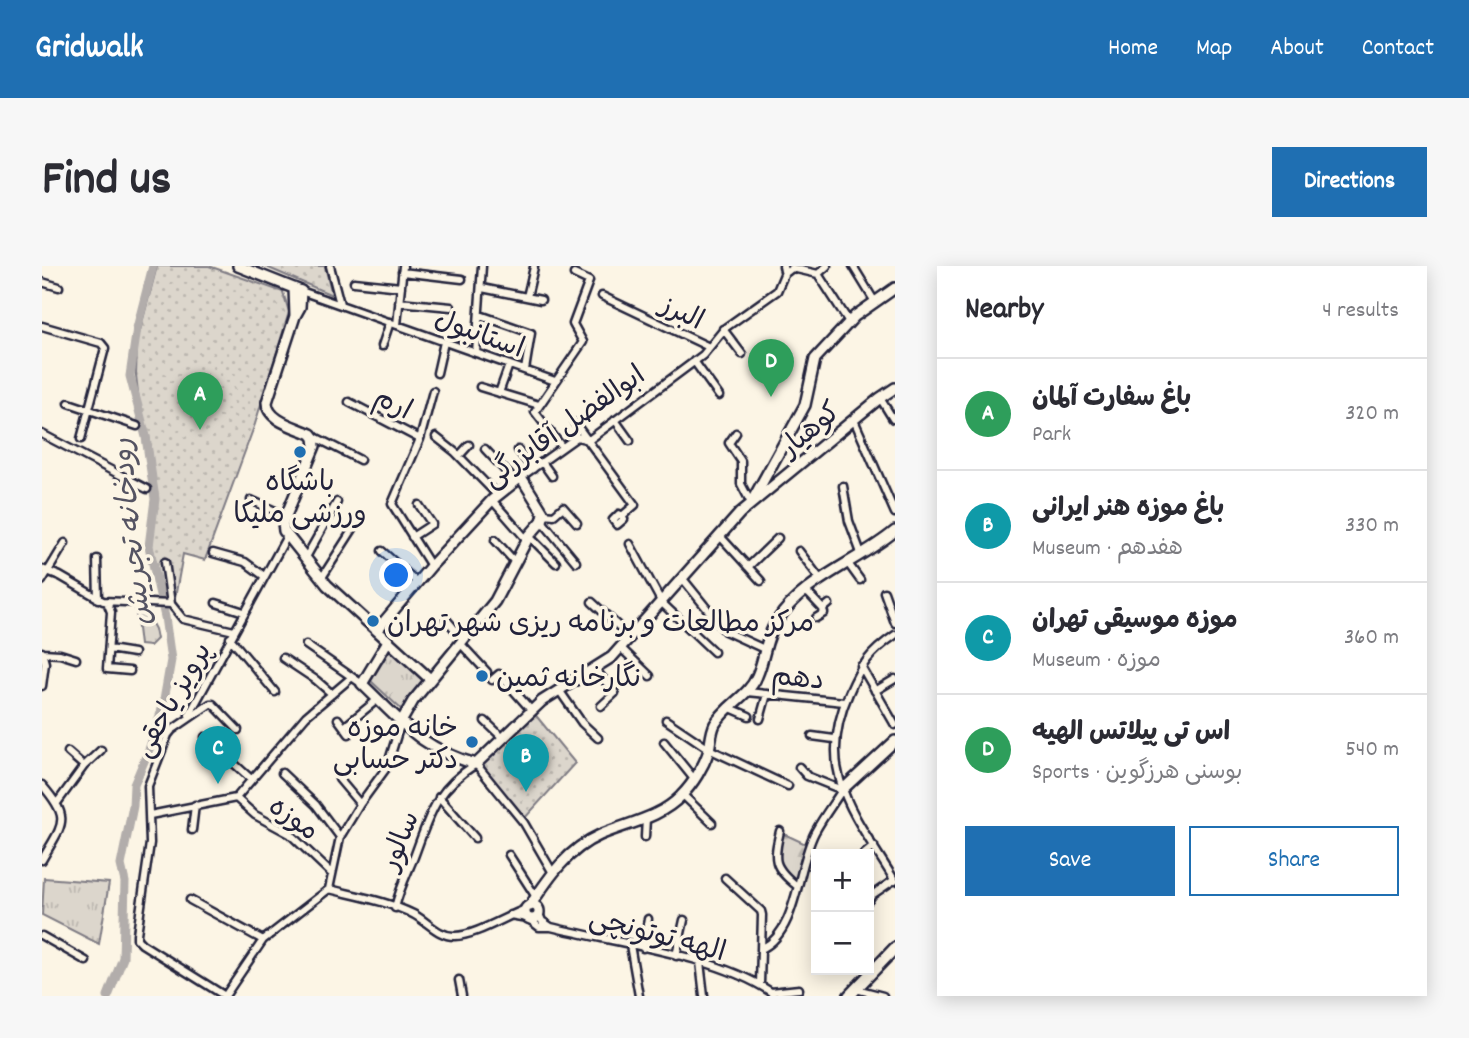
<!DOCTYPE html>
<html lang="en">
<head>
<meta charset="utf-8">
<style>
	:root { --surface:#fff; --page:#f7f7f7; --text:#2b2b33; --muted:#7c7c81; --line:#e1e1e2; --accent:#1f6fb2 }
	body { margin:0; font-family:Dekko,"Playpen Sans Arabic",sans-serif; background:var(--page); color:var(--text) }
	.controls { position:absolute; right:21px; bottom:21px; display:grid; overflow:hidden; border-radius:0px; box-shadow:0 4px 18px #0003 }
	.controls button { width:63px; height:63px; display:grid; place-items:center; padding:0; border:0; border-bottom:2px solid var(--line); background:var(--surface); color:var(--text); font:35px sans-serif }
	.you { position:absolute; left:355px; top:310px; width:24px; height:24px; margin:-18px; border:5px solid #fff; border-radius:50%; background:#1a73e8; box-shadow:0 0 0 10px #1a73e833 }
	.badge { display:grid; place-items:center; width:46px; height:46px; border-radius:50%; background:var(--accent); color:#fff; font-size:23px; font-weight:700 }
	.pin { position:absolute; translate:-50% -58px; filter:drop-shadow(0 2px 4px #0008) }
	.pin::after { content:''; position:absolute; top:37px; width:24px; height:21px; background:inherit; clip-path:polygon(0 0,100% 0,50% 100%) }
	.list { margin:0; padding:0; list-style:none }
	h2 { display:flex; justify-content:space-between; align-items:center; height:91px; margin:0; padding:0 28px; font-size:30px }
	h2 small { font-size:23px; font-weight:400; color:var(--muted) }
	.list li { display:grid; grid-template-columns:46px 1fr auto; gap:21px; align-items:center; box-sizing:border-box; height:112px; padding:0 28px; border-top:2px solid var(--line) }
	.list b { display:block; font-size:26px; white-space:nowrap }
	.list p { margin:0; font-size:23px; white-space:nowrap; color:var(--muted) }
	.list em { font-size:23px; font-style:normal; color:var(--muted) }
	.actions { display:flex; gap:14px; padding:21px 28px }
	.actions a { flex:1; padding:16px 0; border:2px solid var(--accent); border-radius:0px; text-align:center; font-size:24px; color:var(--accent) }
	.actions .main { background:var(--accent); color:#fff }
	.map { position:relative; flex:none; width:853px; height:730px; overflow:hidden; border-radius:0px }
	header { display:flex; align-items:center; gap:42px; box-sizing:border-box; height:98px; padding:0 35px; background:var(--accent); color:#fff }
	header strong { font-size:33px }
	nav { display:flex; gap:38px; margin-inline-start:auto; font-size:24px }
	.intro { display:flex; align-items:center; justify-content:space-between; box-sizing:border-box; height:168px; padding:0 42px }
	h1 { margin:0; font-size:49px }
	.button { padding:18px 32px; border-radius:0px; background:var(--accent); color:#fff; font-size:24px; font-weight:700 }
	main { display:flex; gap:42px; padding:0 42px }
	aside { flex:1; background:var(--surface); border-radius:0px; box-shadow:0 4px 18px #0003 }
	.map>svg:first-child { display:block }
	.forest { fill:url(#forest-firs); stroke:#7f7c84; stroke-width:2 }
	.park { fill:url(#park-tufts); stroke:#7f7c84; stroke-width:2 }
	.garden { fill:url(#garden-dots); stroke:#7f7c84; stroke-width:2 }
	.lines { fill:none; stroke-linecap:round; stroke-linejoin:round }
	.river { stroke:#b2adab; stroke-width:9 }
	.street-casing { stroke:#22223b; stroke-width:11 }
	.secondary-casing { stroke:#22223b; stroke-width:14 }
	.primary-casing { stroke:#22223b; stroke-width:15 }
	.street { stroke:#fcf5e5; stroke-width:6 }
	.secondary { stroke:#fcf5e5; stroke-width:9 }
	.primary { stroke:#fcf5e5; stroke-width:10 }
	.poi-dot { fill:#1f6fb2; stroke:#fcf5e5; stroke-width:2.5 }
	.labels { text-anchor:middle; stroke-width:7; stroke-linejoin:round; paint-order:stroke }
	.street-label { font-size:28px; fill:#22223b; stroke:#fcf5e5 }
	.poi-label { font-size:28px; fill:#22223b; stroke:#fcf5e5; text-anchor:start }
	.water-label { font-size:30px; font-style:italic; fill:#545362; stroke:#fcf5e5 }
</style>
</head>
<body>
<header>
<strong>Gridwalk</strong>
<nav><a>Home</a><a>Map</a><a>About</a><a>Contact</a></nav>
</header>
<div class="intro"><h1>Find us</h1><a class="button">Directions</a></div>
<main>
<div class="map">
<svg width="853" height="730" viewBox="0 0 853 730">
	<defs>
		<pattern id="forest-firs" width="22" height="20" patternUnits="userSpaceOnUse" patternTransform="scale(1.75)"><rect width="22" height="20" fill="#dcd6cc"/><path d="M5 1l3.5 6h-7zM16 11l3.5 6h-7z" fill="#bcb7b0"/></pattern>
		<pattern id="park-tufts" width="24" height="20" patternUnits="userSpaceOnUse" patternTransform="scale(1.75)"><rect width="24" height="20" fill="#dcd6cc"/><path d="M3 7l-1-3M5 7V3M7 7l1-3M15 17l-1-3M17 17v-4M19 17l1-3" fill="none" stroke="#bcb7b0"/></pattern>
		<pattern id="garden-dots" width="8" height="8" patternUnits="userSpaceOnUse" patternTransform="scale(1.75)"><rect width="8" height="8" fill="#dcd6cc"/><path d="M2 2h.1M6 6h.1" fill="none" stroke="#bcb7b0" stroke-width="1.8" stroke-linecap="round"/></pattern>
	</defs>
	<rect width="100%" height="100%" fill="#fcf5e5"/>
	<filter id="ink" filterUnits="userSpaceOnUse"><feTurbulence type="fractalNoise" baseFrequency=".0143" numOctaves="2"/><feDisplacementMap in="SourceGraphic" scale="14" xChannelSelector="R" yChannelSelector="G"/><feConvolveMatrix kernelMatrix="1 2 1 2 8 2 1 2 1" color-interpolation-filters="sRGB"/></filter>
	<g filter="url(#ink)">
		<path class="forest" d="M740,567L766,579L754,616C731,599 734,593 740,567Z"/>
		<path class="park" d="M93,337L100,339L113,363L115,373L108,380L98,379Z
			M349,382L384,413L362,446L329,415Z
			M2,612L67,617L57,678L0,649Z"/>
		<path class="garden" d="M115,0H167L241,26L247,46L213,158L163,294L141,288L133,332L122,330L110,280L115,230L107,169L98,144L94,109L95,76Z
			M222,0H283L290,29Z
			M491,446L533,497L482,553L439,499Z"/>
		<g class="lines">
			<path class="river" d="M66,730L81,692L83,616L79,599L91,540L92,519L108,481L121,440L129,394L123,351L107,280L113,233L104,171L88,110L95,62L111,0"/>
			<g class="street-casing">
				<path id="street" d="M288,0L298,38
					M741,0L742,5L745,6L750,2L776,8
					M811,0L833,36
					M360,6L420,13
					M776,8L807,56
					M776,8L785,0
					M0,16L17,21
					M312,16L359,21
					M440,22L499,34
					M259,25L513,115
					M560,30L667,81
					M485,31L492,1
					M357,36L409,41
					M438,49L489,67L483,104
					M355,59L361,0
					M0,60L59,77L63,82L39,173
					M681,63L700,88
					M340,80L348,56
					M434,87L440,0
					M652,95L677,130
					M395,107L402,76
					M438,121L497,139
					M457,127L467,99
					M838,132L851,153
					M307,136L378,173
					M27,137L95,160
					M573,154L588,175
					M812,154L853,247
					M533,157L593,239L580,250L577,248L571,254L575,259L582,253L580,250
					M694,167L687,177L699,195V218L709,237
					M0,168L105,223
					M271,170L318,194
					M394,171L413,186L455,229
					M520,181L493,146L541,76L531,58L547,15L532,8
					M443,183L473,215
					M476,184L491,203
					M417,190L427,179
					M500,196L510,210
					M479,211L535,171L547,174L661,89L683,62L735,25L743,6
					M801,220L807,255L819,287
					M209,234L244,250
					M450,234L485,274
					M502,248L512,249L521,241L535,257
					M500,255L534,296
					M677,269L719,315
					M487,270L514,297
					M370,271L390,258L377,239
					M453,274L473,296
					M588,278L620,337L672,386
					M340,285L375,316
					M757,285L779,314
					M171,287L203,296L222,310
					M55,293L56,333
					M263,293L295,236
					M123,296L129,338
					M805,296L818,314
					M389,300L350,238L378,173L391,125
					M706,301L736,272
					M0,303L18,310L61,335L129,338L141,353L192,365
					M279,313L311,263
					M641,313L683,365L722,383
					M0,315L23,277
					M764,325L781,343
					M842,326L853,357
					M65,336L69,346L65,403L88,405
					M550,336L588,371
					M174,337L202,346
					M774,352L782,347L781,343L787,338
					M404,353L420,372
					M853,369C827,387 819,399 807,427C772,506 813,549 853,615
					M188,372L233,426
					M418,377L445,406
					M264,379L310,411
					M579,382L608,410
					M67,383L92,387
					M0,386L3,397L0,420
					M1,387L18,388L34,393
					M241,392L274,414L290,428
					M819,400L853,459
					M552,402L573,427L559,440
					M450,414L457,408L489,444
					M517,424L540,457L556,472
					M833,425L853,413
					M705,426L802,436
					M686,441L707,450
					M147,449L245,270
					M296,453L307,468
					M718,453L725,428
					M624,454L667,483L746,520
					M443,455L461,472
					M302,461L336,433
					M770,470L792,473
					M163,471L209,513
					M622,476L652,513
					M26,486L42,500
					M757,501L765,510L800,524
					M240,507L274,539L298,571
					M297,513L318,538
					M0,519C30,554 21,557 0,594
					M641,529L670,557
					M397,531L433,572
					M194,532L264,450L310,411L320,418
					M15,537L42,500L59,484
					M108,549L194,532L213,549L248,568L290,608
					M150,564L153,539
					M738,565C731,594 731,601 755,620
					M603,571L604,552
					M822,588L832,580
					M467,589L494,631
					M683,612L719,645L720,649L718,718
					M287,623C315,630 345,635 371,648C385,655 397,671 413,670C433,670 464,650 484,643
					M148,634L221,674
					M827,634L830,629L852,614
					M353,642C357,624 365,608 372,591C388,548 393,524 434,498L482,557L511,607
					M497,648L500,655L509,661
					M468,649L485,652
					M487,653L497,661H509C574,677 674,689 729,726L731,730
					M0,670L44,695
					M588,679L597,730
					M601,682L606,653
					M721,682C756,664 755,600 773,566C781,551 791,538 800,524
					M634,690L642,654
					M658,696L662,730
					M417,714L420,730
					M814,723L841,730
					M729,726L757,723
					M183,730L100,678L95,673V668L108,577L106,520L126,469L130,464L168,438H171L196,464
					M183,730L221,674L287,623L298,571L318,538L345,501L359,456"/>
			</g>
			<g class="secondary-casing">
				<path id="secondary" d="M196,0L259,25L258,41L253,50L225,136C225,155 254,161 269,168L272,172L273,180L241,257L242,265L285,319L388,413
					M252,22L253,50
					M710,235L763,139L773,93L813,50L853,22
					M335,364L389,300L450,234L479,211L502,248L500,255L487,270L453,335L371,435L359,456
					M346,375L320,418C360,456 379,483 434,498L500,435L570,391L698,247L838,132L853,122
					M800,524L853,475
					M483 646a7 7 0 1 1 14 0a7 7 0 1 1-14 0Z
					M488,640C507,611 526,583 558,569C586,557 618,552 639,530C651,518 662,500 667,484C669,475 669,466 673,458C684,439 707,430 715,410C723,392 723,372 735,355C762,313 816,296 853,265"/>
			</g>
			<g class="primary-casing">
				<path id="primary" d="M807,730L853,682"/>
			</g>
			<use href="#street" class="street"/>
			<use href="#secondary" class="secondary"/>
			<use href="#primary" class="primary"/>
		</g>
	</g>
	<g class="poi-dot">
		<circle cx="258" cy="186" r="7"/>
		<circle cx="331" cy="355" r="7"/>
		<circle cx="440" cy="410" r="7"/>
		<circle cx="430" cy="476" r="7"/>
	</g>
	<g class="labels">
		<g class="street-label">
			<text transform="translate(641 45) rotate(26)" y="10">البرز</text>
			<text transform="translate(438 66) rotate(20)" y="10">استانبول</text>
			<text transform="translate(352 136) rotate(27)" y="10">ارم</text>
			<text transform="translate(521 159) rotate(-35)" y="10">ابوالفضل آقابزرگی</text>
			<text transform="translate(767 162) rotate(-40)" y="10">کوهیار</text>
			<text transform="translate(756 410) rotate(6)" y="10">دهم</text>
			<text transform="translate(129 433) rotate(-60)" y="10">پرویز یاحقی</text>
			<text transform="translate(253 551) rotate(36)" y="10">موزه</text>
			<text transform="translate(356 574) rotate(-68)" y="10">سالور</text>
			<text transform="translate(616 667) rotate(15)" y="10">الهه توتونچی</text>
		</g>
		<g class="poi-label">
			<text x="258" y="224" text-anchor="middle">باشگاه<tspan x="258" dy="32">ورزشی ملیکا</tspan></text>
			<text x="345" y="365">مرکز مطالعات و برنامه ریزی شهر تهران</text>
			<text x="454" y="420">نگارخانه ثمین</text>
			<text x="416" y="470" text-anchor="end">خانه موزه<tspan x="416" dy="32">دکتر حسابی</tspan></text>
		</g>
		<g class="water-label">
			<text transform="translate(88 266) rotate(-96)" y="10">رودخانه تجریش</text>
		</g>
	</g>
</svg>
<div class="controls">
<button>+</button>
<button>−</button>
</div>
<div class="you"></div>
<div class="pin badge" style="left:158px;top:164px;background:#2e9e5b">A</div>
<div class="pin badge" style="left:484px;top:526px;background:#0f9aa8">B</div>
<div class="pin badge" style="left:176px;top:518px;background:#0f9aa8">C</div>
<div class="pin badge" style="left:729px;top:131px;background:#2e9e5b">D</div>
</div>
<aside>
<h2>Nearby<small>4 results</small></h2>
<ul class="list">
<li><span class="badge" style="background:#2e9e5b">A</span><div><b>باغ سفارت آلمان</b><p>Park</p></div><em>320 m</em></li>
<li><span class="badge" style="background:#0f9aa8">B</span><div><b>باغ موزه هنر ایرانی</b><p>Museum · هفدهم</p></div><em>330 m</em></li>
<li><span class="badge" style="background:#0f9aa8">C</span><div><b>موزه موسیقی تهران</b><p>Museum · موزه</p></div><em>360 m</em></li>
<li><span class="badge" style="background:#2e9e5b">D</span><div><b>اس تی پیلاتس الهیه</b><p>Sports · بوسنی هرزگوین</p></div><em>540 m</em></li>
</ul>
<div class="actions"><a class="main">Save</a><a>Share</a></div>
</aside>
</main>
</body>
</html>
